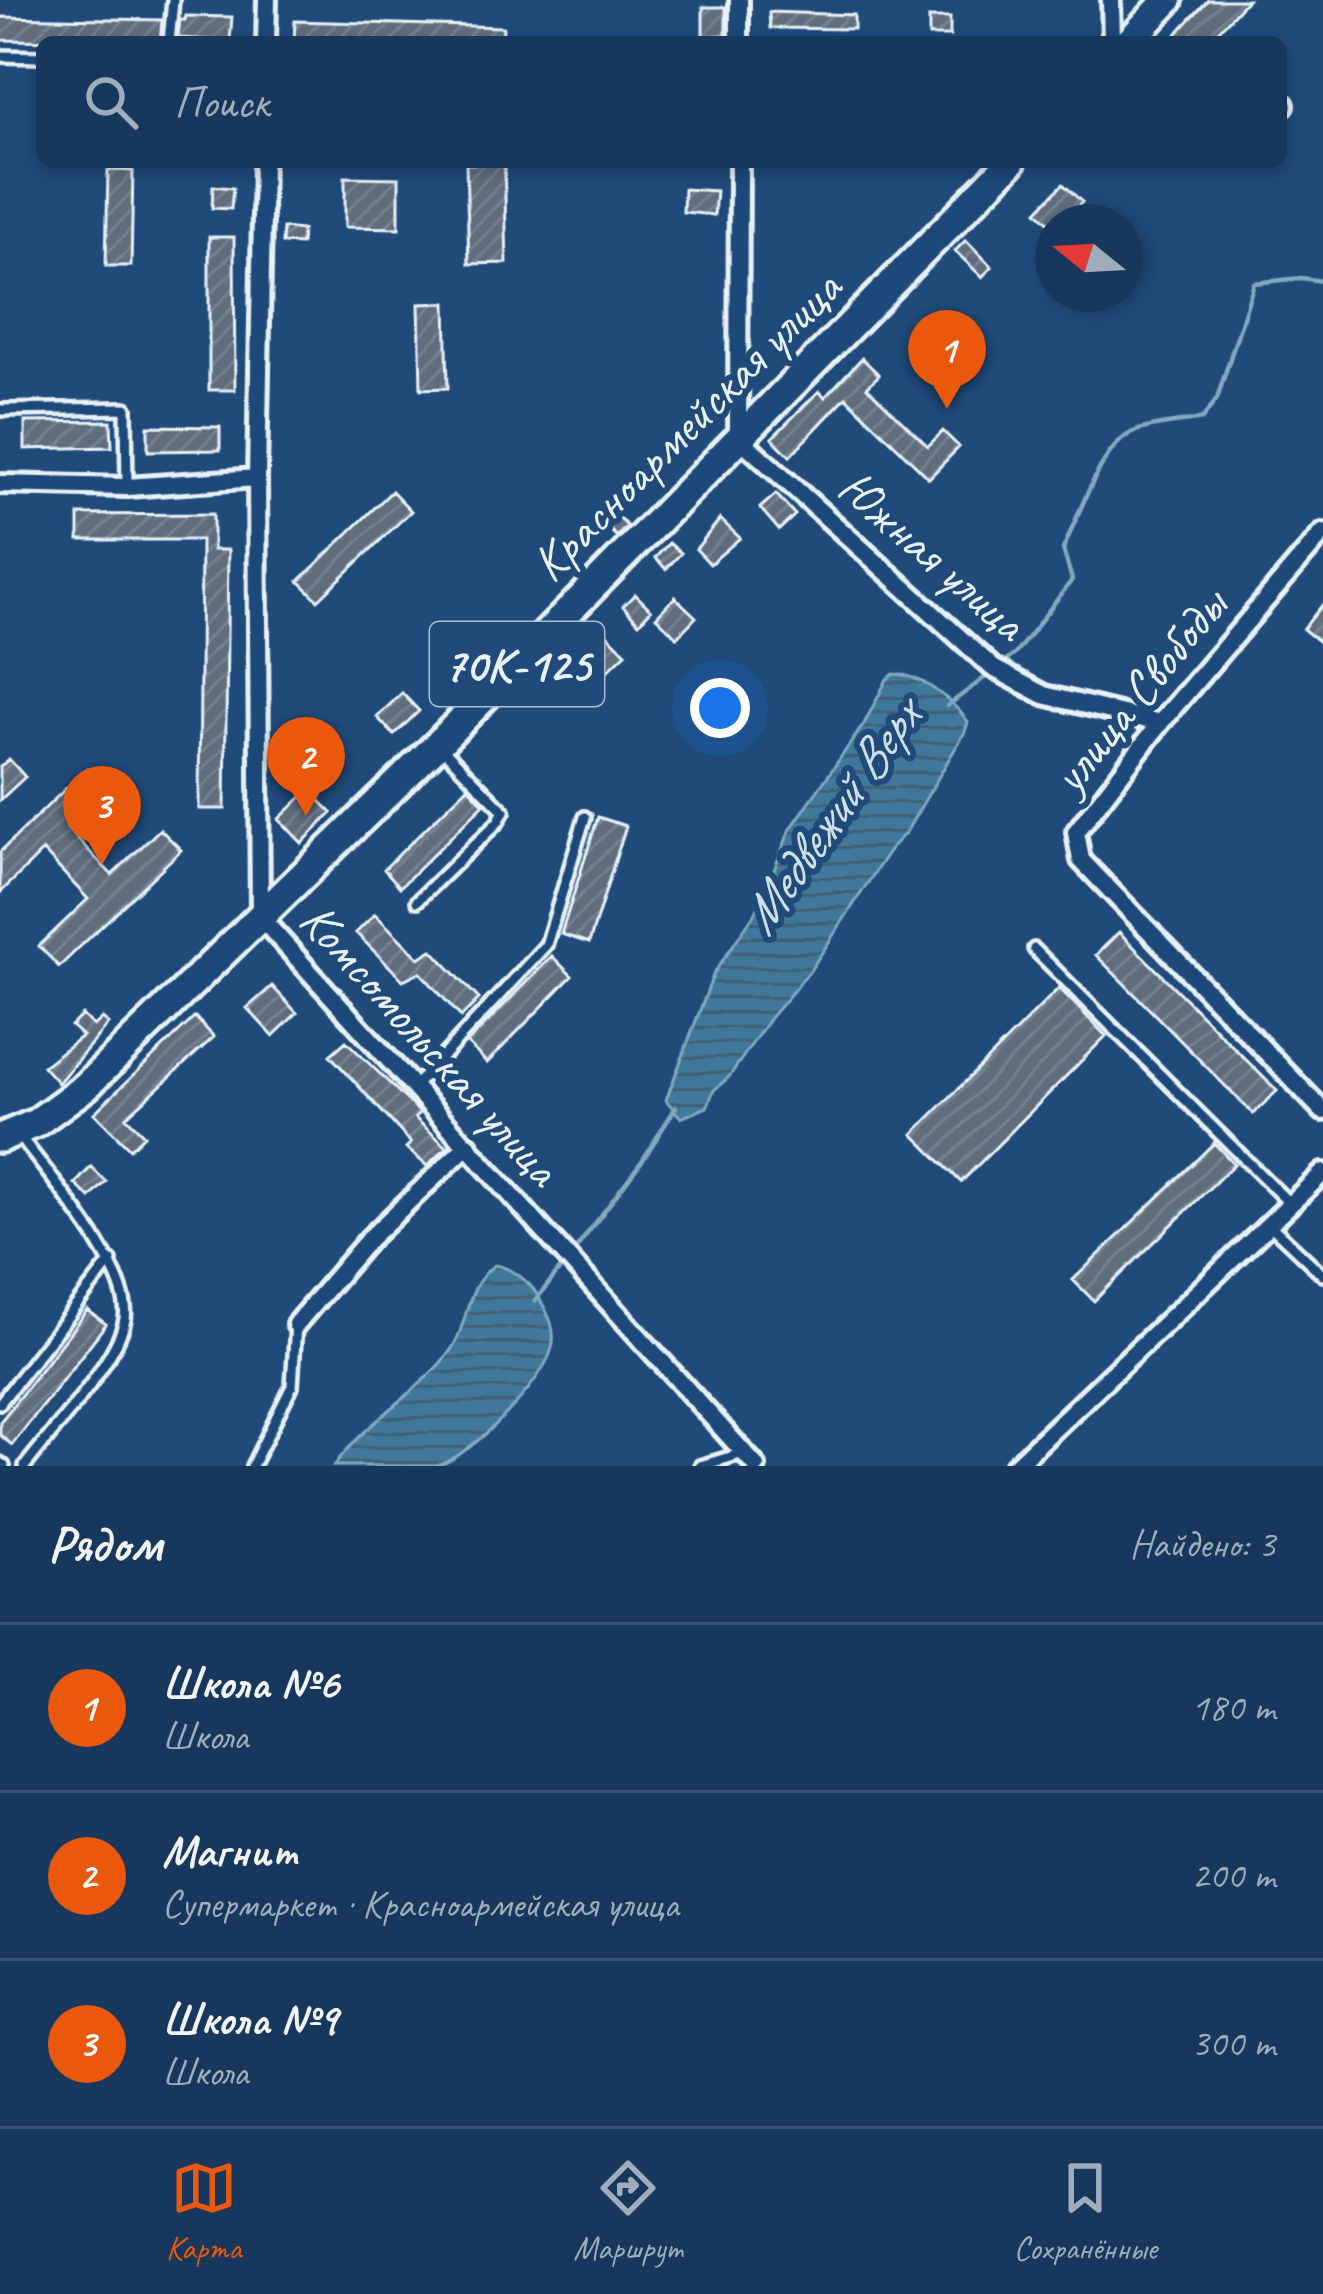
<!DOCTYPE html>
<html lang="ru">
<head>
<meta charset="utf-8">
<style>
	:root { --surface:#17385c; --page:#203f62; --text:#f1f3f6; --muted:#9eacbb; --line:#365272; --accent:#ea580c }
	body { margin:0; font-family:Caveat,sans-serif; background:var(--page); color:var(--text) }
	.compass { position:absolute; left:1035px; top:204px; width:108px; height:108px; border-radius:50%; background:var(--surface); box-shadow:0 6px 18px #0003; rotate:288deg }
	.you { position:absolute; left:720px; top:708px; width:42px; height:42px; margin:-30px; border:9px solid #fff; border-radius:50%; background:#1a73e8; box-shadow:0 0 0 18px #1a73e833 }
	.badge { display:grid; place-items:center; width:78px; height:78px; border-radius:50%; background:var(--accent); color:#fff; font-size:39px; font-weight:700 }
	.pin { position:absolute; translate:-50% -99px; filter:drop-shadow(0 3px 6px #0008) }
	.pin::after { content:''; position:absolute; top:63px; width:42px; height:36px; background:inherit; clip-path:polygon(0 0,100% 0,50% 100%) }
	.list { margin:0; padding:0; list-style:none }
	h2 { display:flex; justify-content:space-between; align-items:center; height:156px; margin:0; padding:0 48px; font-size:51px }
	h2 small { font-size:39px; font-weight:400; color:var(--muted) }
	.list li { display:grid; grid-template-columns:78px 1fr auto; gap:36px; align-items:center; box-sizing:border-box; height:168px; padding:0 48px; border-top:3px solid var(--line) }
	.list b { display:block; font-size:45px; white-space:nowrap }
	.list p { margin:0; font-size:39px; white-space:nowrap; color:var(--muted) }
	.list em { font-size:39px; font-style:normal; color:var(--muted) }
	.icon { flex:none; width:66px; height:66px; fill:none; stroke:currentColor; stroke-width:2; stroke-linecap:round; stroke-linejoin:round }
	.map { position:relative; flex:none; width:1323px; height:1466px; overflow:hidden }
	.search { position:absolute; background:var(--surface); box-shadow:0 6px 18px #0003; left:36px; right:36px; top:36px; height:132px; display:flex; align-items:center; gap:30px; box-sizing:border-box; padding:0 42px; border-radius:18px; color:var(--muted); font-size:45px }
	.sheet { height:660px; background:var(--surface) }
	nav { display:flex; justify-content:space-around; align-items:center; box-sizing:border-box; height:168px; border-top:3px solid var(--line); background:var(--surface); font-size:33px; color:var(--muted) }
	nav a { display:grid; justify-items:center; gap:6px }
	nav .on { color:var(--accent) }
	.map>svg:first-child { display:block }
	.water { fill:url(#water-rules); stroke:#83a8c0; stroke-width:3 }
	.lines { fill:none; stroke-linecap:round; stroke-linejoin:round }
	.stream { stroke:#83a8c0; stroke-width:4.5 }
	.building { fill:url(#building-hatch); stroke:#e8f1f8; stroke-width:3 }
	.service-casing { stroke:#e8f1f8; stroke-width:18 }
	.minor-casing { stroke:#e8f1f8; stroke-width:26 }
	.primary-casing { stroke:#e8f1f8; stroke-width:36 }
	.service { stroke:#1f4a7a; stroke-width:9 }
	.minor { stroke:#1f4a7a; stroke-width:16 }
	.primary { stroke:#1f4a7a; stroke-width:27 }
	.labels { text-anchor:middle; stroke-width:12; stroke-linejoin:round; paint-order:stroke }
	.shield { fill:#1f4a7a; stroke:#acbfd2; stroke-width:3 }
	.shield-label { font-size:48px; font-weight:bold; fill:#e8f1f8 }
	.street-label { font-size:51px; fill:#e8f1f8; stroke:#1f4a7a }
	.water-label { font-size:54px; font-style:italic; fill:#cfdfea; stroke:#1f4a7a }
</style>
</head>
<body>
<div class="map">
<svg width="1323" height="1466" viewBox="0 0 1323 1466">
	<defs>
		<pattern id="water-rules" width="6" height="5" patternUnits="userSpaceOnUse" patternTransform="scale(3)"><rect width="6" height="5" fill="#40789b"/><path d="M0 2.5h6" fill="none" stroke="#436072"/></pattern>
		<pattern id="building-hatch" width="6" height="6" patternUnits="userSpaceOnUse" patternTransform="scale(3)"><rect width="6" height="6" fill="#5e6d7d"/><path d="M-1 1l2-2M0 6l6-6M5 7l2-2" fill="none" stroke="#758290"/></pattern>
	</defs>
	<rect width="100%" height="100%" fill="#1f4a7a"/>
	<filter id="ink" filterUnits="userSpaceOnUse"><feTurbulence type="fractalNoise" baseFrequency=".00833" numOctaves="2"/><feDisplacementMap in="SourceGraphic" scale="24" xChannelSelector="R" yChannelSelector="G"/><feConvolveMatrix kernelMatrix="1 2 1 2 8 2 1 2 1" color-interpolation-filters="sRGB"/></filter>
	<g filter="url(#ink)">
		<path class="water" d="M894,674C920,674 954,701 968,722L965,732L906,832L891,848L809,972L770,1018L729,1077L714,1090L707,1107L681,1118L666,1100L714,973L759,907L790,830L864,724L887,679Z
			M495,1265C512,1268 529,1281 538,1296C548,1314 557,1328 552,1348C544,1382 470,1457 437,1466C414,1466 360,1466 334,1466C366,1421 414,1397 448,1354C469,1328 464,1285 495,1265Z"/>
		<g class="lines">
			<path class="stream" d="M1000,666L1015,654L1072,580L1063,549C1079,516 1102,442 1136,431C1156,424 1180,423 1202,419L1217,399L1254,283L1301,278L1323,281
				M947,706L991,673
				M572,1254L644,1158L676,1107
				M535,1301L565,1263"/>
		</g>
		<path class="building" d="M1208,0H1247L1208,42H1169Z
			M703,7H726V35L703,36Z
			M769,12L854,15V29L770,28Z
			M186,16L232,17L230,41L178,38L180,20H185Z
			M0,17L162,20L160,42L0,40Z
			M929,18H950V36H929Z
			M295,21L503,27L502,42H294Z
			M504,163L507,263L469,264L466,164Z
			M108,170L133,171L131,266H106Z
			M345,177L399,178V228L345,227Z
			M1063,184L1082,202L1063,222L1050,224L1037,211Z
			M213,186L233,188L231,209L212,208Z
			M684,189L716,191L714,215L683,212Z
			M283,228L302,230L301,244L282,243Z
			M209,237H234L235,390H209Z
			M966,240L992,267L982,277L955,251Z
			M446,303L448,388L421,389L419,304Z
			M862,358L879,375L867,387L928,446L943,431L959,447L929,478L846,397L790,456L772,438L819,391L825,397Z
			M111,421L112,447L25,449V422Z
			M148,426L220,427V450L148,451Z
			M392,491L411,511L318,600L299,581Z
			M776,494L795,515L779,530L760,508Z
			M609,508L627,526L617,537L598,518Z
			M213,514V550H228L225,809H199L201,540H79V515Z
			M720,519L740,538L710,564L696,549Z
			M669,543L681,553L666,569L655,558Z
			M635,594L651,610L639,623L623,606Z
			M675,597L696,617L677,637L656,617Z
			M1323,604V634L1318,641L1303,629Z
			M596,623L626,653L602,676L573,646Z
			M402,693L419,711L394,735L377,717Z
			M9,759L25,777L0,800V767Z
			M87,768L108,789L67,828L112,875L160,829L181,850L59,967L39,946L88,899L43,851L0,893V852Z
			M468,787L484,804L400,887L384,869Z
			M309,790L332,813L302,843L279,819Z
			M598,817L626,826L589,943L561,934Z
			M375,914L419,958L432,950L479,999L461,1017L420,972L403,980L356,933Z
			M1119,932L1277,1091L1253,1114L1096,955Z
			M552,956L572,976L487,1063L467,1043Z
			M272,986L297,1013L273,1036L247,1008Z
			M1059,988L1106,1036L961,1182L913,1134Z
			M82,1015L93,1026L102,1018L108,1024L58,1083L43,1066L82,1036L71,1026Z
			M195,1017L214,1037L126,1117L144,1135L130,1149L94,1113Z
			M346,1041L417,1110L420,1113L415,1118L447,1147L427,1166L406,1148L411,1143L330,1055Z
			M1214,1143L1234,1164L1094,1301L1073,1280Z
			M91,1167L106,1182L90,1198L75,1184Z
			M87,1310L106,1324L12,1445L0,1435V1422Z"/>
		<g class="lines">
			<g class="service-casing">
				<path id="service" d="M169,42L173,0
					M0,56L42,57
					M0,410L126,408L127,487
					M417,901L498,822L504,811L440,746
					M1034,949L1289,1203
					M415,1086L546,945L585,817
					M19,1135C48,1175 133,1271 125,1319C118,1360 52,1431 25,1466
					M1269,1224L1323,1275
					M0,1403L111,1261
					M0,1463L4,1466
					M252,1466L292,1386L296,1324
					M700,1466L744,1453"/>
			</g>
			<g class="minor-casing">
				<path id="minor" d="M1111,0L1112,42
					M266,42L267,0
					M739,42V0
					M1281,106L1284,105
					M263,162L257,478L260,917L756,1466
					M739,162L738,437L993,668L1044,695L1160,723
					M0,484L127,487L257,478
					M1323,533L1160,723L1076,832L1081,860L1323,1111
					M296,1324L369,1239L468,1145
					M1015,1466L1323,1173"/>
			</g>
			<g class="primary-casing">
				<path id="primary" d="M1129,42L1168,0
					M0,1138L36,1123L85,1087L438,744L1011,162"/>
			</g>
			<use href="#service" class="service"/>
			<use href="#minor" class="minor"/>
			<use href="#primary" class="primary"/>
		</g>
	</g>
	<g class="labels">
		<rect class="shield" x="430" y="622" width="174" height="84" rx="9"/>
		<g class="shield-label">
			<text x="517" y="681">70К-125</text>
		</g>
		<g class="street-label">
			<text transform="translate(685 425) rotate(-45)" y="18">Красноармейская улица</text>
			<text transform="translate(933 554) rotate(41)" y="18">Южная улица</text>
			<text transform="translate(1138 690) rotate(-51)" y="18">улица Свободы</text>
			<text transform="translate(431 1043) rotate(48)" y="18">Комсомольская улица</text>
		</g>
		<g class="water-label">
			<text transform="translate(829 816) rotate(-55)" y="19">Медвежий Верх</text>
		</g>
	</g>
</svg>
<svg class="compass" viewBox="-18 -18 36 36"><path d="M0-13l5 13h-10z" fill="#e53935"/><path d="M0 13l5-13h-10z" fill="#9eacbb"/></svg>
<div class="you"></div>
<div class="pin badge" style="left:947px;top:409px">1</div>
<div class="pin badge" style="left:306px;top:816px">2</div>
<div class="pin badge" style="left:102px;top:865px">3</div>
<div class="search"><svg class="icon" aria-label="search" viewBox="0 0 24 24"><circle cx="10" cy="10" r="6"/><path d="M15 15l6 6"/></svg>Поиск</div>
</div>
<section class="sheet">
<h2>Рядом<small>Найдено: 3</small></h2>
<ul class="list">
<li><span class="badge">1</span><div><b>Школа №6</b><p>Школа</p></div><em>180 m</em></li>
<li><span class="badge">2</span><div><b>Магнит</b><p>Супермаркет · Красноармейская улица</p></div><em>200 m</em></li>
<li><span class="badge">3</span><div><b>Школа №9</b><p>Школа</p></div><em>300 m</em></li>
</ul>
</section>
<nav>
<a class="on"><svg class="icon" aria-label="map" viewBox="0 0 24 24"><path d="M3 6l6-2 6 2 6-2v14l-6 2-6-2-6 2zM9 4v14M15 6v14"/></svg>Карта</a>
<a><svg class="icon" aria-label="directions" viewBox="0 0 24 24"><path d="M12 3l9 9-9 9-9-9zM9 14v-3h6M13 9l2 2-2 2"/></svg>Маршрут</a>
<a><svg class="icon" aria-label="saved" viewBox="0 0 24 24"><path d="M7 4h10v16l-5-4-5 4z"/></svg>Сохранённые</a>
</nav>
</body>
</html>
